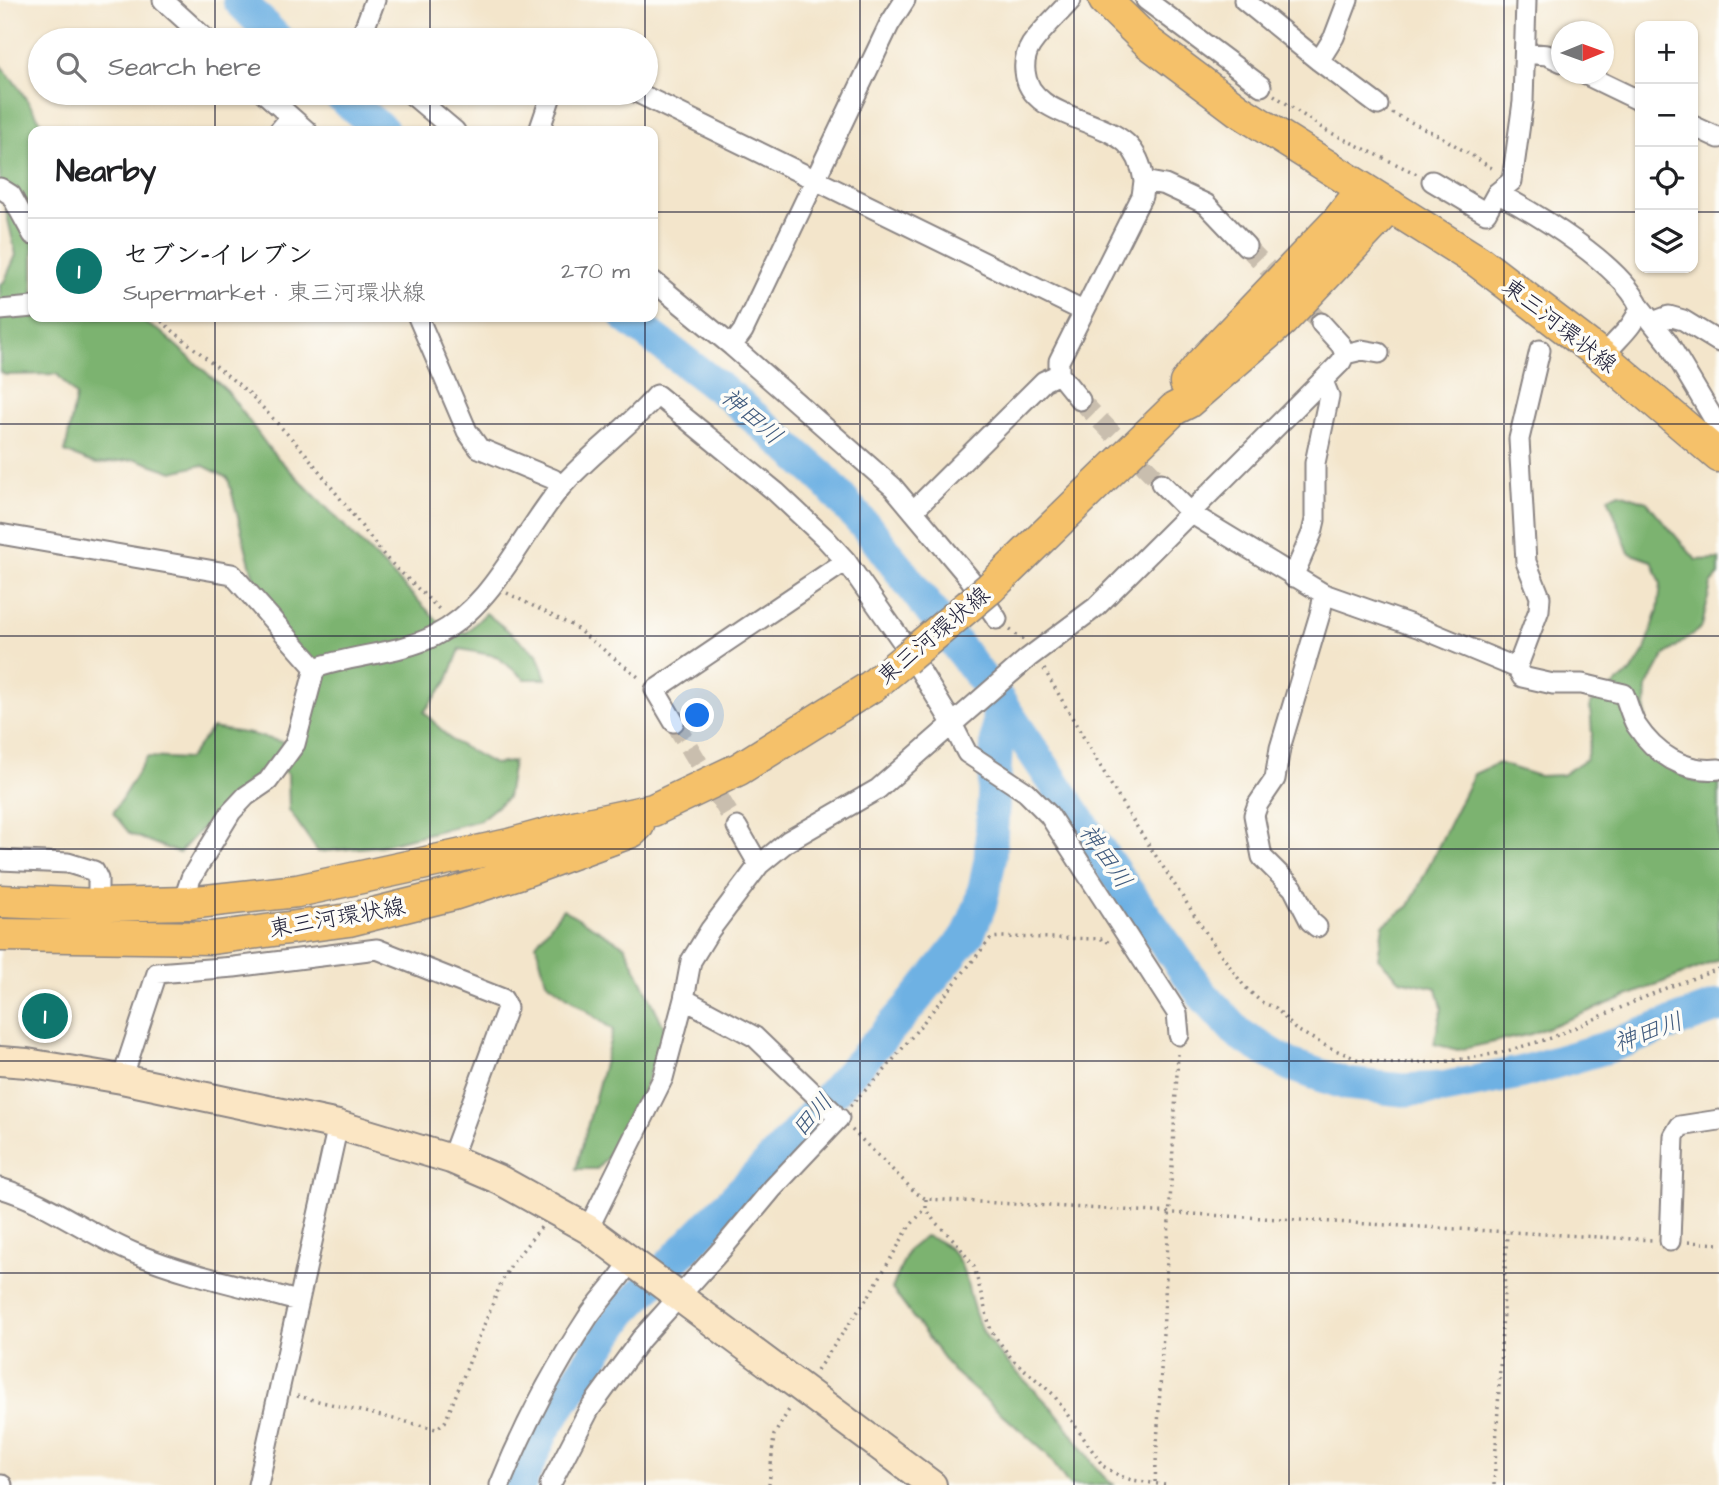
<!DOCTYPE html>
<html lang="en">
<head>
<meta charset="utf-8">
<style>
	:root { --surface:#fff; --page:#f2f2f2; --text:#202124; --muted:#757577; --line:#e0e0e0; --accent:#0f766e }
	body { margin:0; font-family:"Architects Daughter","Klee One",sans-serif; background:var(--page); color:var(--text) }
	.controls { position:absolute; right:21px; top:21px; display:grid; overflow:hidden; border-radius:14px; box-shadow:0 2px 5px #0004 }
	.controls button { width:63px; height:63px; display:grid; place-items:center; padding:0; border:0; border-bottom:2px solid var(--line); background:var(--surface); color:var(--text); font:35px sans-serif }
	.compass { position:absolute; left:1551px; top:21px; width:63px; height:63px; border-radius:50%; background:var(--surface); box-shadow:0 2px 5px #0004; rotate:89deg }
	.you { position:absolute; left:698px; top:716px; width:24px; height:24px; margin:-18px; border:5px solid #fff; border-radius:50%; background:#1a73e8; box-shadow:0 0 0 10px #1a73e833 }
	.badge { display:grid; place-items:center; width:46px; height:46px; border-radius:50%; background:var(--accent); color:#fff; font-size:23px; font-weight:700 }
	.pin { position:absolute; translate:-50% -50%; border:4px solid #fff; box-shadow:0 2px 7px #0006 }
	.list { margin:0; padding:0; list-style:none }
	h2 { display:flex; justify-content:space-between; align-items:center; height:91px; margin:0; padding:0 28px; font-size:30px }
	h2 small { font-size:23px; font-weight:400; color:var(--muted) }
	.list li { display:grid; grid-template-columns:46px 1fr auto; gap:21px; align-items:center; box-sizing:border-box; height:105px; padding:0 28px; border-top:2px solid var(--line) }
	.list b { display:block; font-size:26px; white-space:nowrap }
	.list p { margin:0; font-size:23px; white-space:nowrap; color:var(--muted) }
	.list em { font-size:23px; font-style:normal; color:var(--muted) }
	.icon { flex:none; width:38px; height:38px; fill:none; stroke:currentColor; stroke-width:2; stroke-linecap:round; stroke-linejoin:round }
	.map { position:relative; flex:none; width:1719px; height:1485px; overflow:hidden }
	.search { position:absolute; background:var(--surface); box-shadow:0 2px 5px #0004; left:28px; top:28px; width:630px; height:77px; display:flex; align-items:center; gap:18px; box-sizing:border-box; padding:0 24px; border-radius:38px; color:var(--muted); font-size:26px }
	.panel { position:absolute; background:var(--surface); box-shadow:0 2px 5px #0004; left:28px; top:126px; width:630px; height:196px; border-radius:14px }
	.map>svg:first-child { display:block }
	.forest { fill:#7cb370; stroke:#4f6a56; stroke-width:2 }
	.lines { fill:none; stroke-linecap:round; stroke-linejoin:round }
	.river { stroke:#6eb1e3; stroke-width:33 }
	.street-tunnel { stroke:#c9beae; stroke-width:19; stroke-dasharray:19 10; stroke-linecap:butt }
	.street-casing { stroke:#8a8483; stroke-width:23 }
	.secondary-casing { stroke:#8a8483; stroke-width:32 }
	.primary-casing { stroke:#8a8483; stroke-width:35 }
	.path { stroke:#8a8483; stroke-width:3.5; stroke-dasharray:2 5; stroke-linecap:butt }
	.street { stroke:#fff; stroke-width:19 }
	.secondary { stroke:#fbe6c4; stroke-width:28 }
	.primary { stroke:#f5c16b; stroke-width:32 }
	.primary-bridge-casing { stroke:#8a8483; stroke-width:35; stroke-linecap:butt }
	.primary-bridge { stroke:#f5c16b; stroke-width:32 }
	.grid { fill:none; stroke:#22223b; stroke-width:2; stroke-opacity:0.55 }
	.labels { text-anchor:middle; stroke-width:7; stroke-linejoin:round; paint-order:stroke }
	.street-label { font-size:23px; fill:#22223b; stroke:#fdfcf7 }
	.water-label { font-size:24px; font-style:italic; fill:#405b7e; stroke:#fdfcf7 }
</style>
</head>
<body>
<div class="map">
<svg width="1719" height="1485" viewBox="0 0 1719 1485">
	<rect width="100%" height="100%" fill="#fdfcf7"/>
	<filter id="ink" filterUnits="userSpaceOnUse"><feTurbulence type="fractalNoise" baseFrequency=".0143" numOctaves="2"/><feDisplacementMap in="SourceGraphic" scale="14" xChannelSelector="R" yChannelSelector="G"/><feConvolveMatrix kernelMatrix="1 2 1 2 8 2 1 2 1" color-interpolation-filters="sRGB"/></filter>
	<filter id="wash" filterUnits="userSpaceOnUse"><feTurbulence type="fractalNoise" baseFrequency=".00686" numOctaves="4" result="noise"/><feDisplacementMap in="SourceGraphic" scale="28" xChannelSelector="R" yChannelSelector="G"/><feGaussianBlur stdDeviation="1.57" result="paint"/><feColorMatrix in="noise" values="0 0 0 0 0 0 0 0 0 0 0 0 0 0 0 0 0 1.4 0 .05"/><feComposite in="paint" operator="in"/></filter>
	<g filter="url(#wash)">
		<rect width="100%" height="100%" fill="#f3e5cb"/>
		<path class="forest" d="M0,65L17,85L47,131H33V317H134L161,332L227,391L271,451L438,621L466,633L486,613L537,654L546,679H525L496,656L460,649L447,682L424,712L451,740L494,764L513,762L507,798L480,820L380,846L318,852L289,810L288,774L272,764L219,810L179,853L130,834L113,813L147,757L188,759L212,728L251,734L298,746L318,680L262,603L252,572L228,478L202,465L173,472L136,459L96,464L65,452L76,396L57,374L6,375L0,372V284L4,282L16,255L0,184Z
			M1620,493L1647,502L1696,560L1719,559V575L1711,584L1702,627L1664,656L1647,687L1645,722L1673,771L1696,782L1719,783V960L1531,1034L1458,1050L1434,1044L1442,1008L1437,988L1400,980L1378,958L1383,925L1409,906L1474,774L1498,763L1539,776L1562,775L1586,759L1592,735L1590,704L1632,671L1645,650L1658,610L1661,584L1652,561L1629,553L1608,497Z
			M563,909L625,946L666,1031L625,1137L597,1169H576L613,1030L546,981L536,944Z
			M925,1236C973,1249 963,1291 980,1326C994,1354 1030,1384 1051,1407C1061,1417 1069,1429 1077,1441C1088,1454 1100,1478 1115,1485H1069L1046,1453L952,1370L892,1289L908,1250Z"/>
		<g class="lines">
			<path class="river" d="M239,0L278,40
				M337,93L383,131
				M626,317L731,397L821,476L873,535L999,701L1125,888L1202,994L1239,1034L1290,1065L1347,1084L1403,1090L1443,1088L1519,1073L1605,1048L1719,1006
				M519,1485L544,1429L623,1312L778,1154L910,1006L969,933L981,903L990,860L999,701"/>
		</g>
	</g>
	<g filter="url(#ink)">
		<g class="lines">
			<path class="street-tunnel" d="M1246,246L1321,323
				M1080,400L1161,483
				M674,722L737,827"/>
			<g class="street-casing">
				<path id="street" d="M163,0L207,40
					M1071,0C1058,15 1042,29 1031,45C1026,53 1024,62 1025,71C1028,116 1097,117 1126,143C1137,153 1142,167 1144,181L1165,185L1206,204L1246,246
					M1146,0L1261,86
					M1244,0L1319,61L1378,105
					M360,40L375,0
					M1526,53L1547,55L1562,62
					M1319,61L1334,37L1348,0
					M1584,74L1640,101
					M264,93L307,131
					M410,93L455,131
					M638,93L1083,311
					M1693,126L1719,138
					M279,131L291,117
					M539,131L552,93
					M1432,181L1486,213L1497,193L1512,181L1523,102L1526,0
					M0,188L11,195L33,235
					M1497,193C1539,215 1621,265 1640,307C1634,328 1615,340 1603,357
					M653,281L732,346L893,487L970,579L997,619
					M1640,307L1668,342L1719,428
					M0,310L33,307
					M418,317L467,431L479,448L553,479L561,487
					M1653,322L1669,316L1683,320L1719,342
					M732,346L743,331L889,25L905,0
					M1345,354L1362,350L1379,353
					M1059,374L1080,400
					M1161,483L1192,514L1324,594L1320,614L1280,748L1275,779L1258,804L1254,815L1262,857L1293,888L1310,921L1317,927
					M913,511L1044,381L1059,374V361L1142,196L1144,181
					M0,534L232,574L315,668L295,744L268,781L246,796L231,812L191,878L187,890L188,903
					M1293,577L1312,533L1315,520V463L1329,396L1323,381
					M1324,594L1423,629L1517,668L1522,677L1553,684H1582L1624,694C1628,704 1631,716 1636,725C1655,754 1684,773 1719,769
					M315,668C352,655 401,653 434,636C494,606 520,536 561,487C590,454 628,428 657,395L776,492L825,538L846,561L904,644L949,718L967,753L1026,792L1049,815L1177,1013L1179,1035
					M1517,668L1539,610L1540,597L1526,562L1519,439L1540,350
					M674,722L655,690L846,561
					M737,827L759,865
					M0,860L68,863L94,871L98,879V905
					M684,999L755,1037L833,1112
					M122,1079L157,973L234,967L377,949L503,999L507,1008L451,1159
					M0,1188C48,1202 88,1234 134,1253C187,1275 243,1286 298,1301
					M588,1229L663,1078L684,999L691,961L710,930L759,865L788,841L878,789L1028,658L1096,607L1341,362L1345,354L1341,345L1321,323
					M1670,1241L1674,1136L1680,1126L1719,1120
					M0,1485H2
					M258,1485L338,1125
					M500,1485C524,1426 553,1370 588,1317C601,1298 619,1281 630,1261
					M550,1485L589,1410L641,1339L722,1249L773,1188L839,1118"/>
			</g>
			<g class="secondary-casing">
				<path id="secondary" d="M0,1061L27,1063L122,1079L338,1125L451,1159L500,1180L588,1229L932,1485"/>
			</g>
			<g class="primary-casing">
				<path id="primary" d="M1105,0L1149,43L1238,110L1479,262L1603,357L1719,456
					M1186,383L1201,364L1338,221L1363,189
					M990,588L1174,409L1188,402L1282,321L1391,206
					M0,901L98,905L188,903L297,891L509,845L574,827L653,810L739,769L872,686L905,659
					M0,935L212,938L349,920L453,894L518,873L632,831L638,825"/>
			</g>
			<path class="path" d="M1274,95L1325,130L1417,174
				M1392,113L1440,136L1495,170
				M156,317L249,393L306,454L386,558L440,610
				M507,593L573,626L641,679
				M1010,630L1024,640
				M1044,669L1124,807L1212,942L1244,986L1261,1002L1276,1008L1295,1029L1328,1047L1357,1059L1388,1063L1443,1062L1500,1053L1551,1038L1666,988L1719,969
				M850,1106L885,1070L991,938L1002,937L1104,939L1109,943
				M852,1130L916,1193L926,1199L1652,1240
				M926,1199V1208L934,1221L956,1242L974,1267L991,1331L1012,1359L1053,1394L1103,1466L1120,1476L1132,1480L1165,1485
				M1688,1242L1719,1244
				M817,1370L870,1294L909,1227L925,1209
				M297,1396L436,1429L445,1422L501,1283L512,1263L542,1226
				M1155,1482L1178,1054
				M769,1485L774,1435L790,1408
				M1494,1485L1507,1233"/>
			<use href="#street" class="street"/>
			<use href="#secondary" class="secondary"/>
			<use href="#primary" class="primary"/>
			<g class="primary-bridge-casing">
				<path id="primary-bridge" d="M905,659L990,588"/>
			</g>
			<use href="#primary-bridge" class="primary-bridge"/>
		</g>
	</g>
	<path class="grid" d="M215,0V40M430,0V40M645,0V40M860,0V1485M1074,0V1485M1289,0V1485M1504,0V1485M215,93V131M430,93V131M645,93V131M0,212H33M653,212H1640M1693,212H1719M215,317V1485M430,317V1485M645,317V1485M0,424H1719M0,636H1719M0,849H1719M0,1061H1719M0,1273H1719"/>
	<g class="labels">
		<g class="street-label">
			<text transform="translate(1560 325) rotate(38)" y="8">東三河環状線</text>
			<text transform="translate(933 635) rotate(-40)" y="8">東三河環状線</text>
			<text transform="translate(337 917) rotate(-10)" y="8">東三河環状線</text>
		</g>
		<g class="water-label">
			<text transform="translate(752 416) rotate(41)" y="8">神田川</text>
			<text transform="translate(1106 856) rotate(55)" y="8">神田川</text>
			<text transform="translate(1648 1032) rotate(-20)" y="8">神田川</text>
			<text transform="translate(812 1115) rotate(-49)" y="8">田川</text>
		</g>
	</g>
</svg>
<div class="controls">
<button>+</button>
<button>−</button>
<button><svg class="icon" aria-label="locate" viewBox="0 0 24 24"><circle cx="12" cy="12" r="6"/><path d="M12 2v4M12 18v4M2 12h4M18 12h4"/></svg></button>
<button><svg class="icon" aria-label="layers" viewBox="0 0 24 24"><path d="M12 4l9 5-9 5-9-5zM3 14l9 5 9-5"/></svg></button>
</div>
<svg class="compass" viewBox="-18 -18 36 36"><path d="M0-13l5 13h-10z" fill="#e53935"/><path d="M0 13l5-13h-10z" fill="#757577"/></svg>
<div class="you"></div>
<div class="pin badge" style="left:45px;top:1016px">1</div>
<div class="search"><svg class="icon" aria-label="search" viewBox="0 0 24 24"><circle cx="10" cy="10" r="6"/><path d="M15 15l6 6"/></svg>Search here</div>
<section class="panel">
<h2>Nearby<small></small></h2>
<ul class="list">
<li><span class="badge">1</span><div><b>セブン-イレブン</b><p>Supermarket · 東三河環状線</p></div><em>270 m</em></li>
</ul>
</section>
</div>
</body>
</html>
